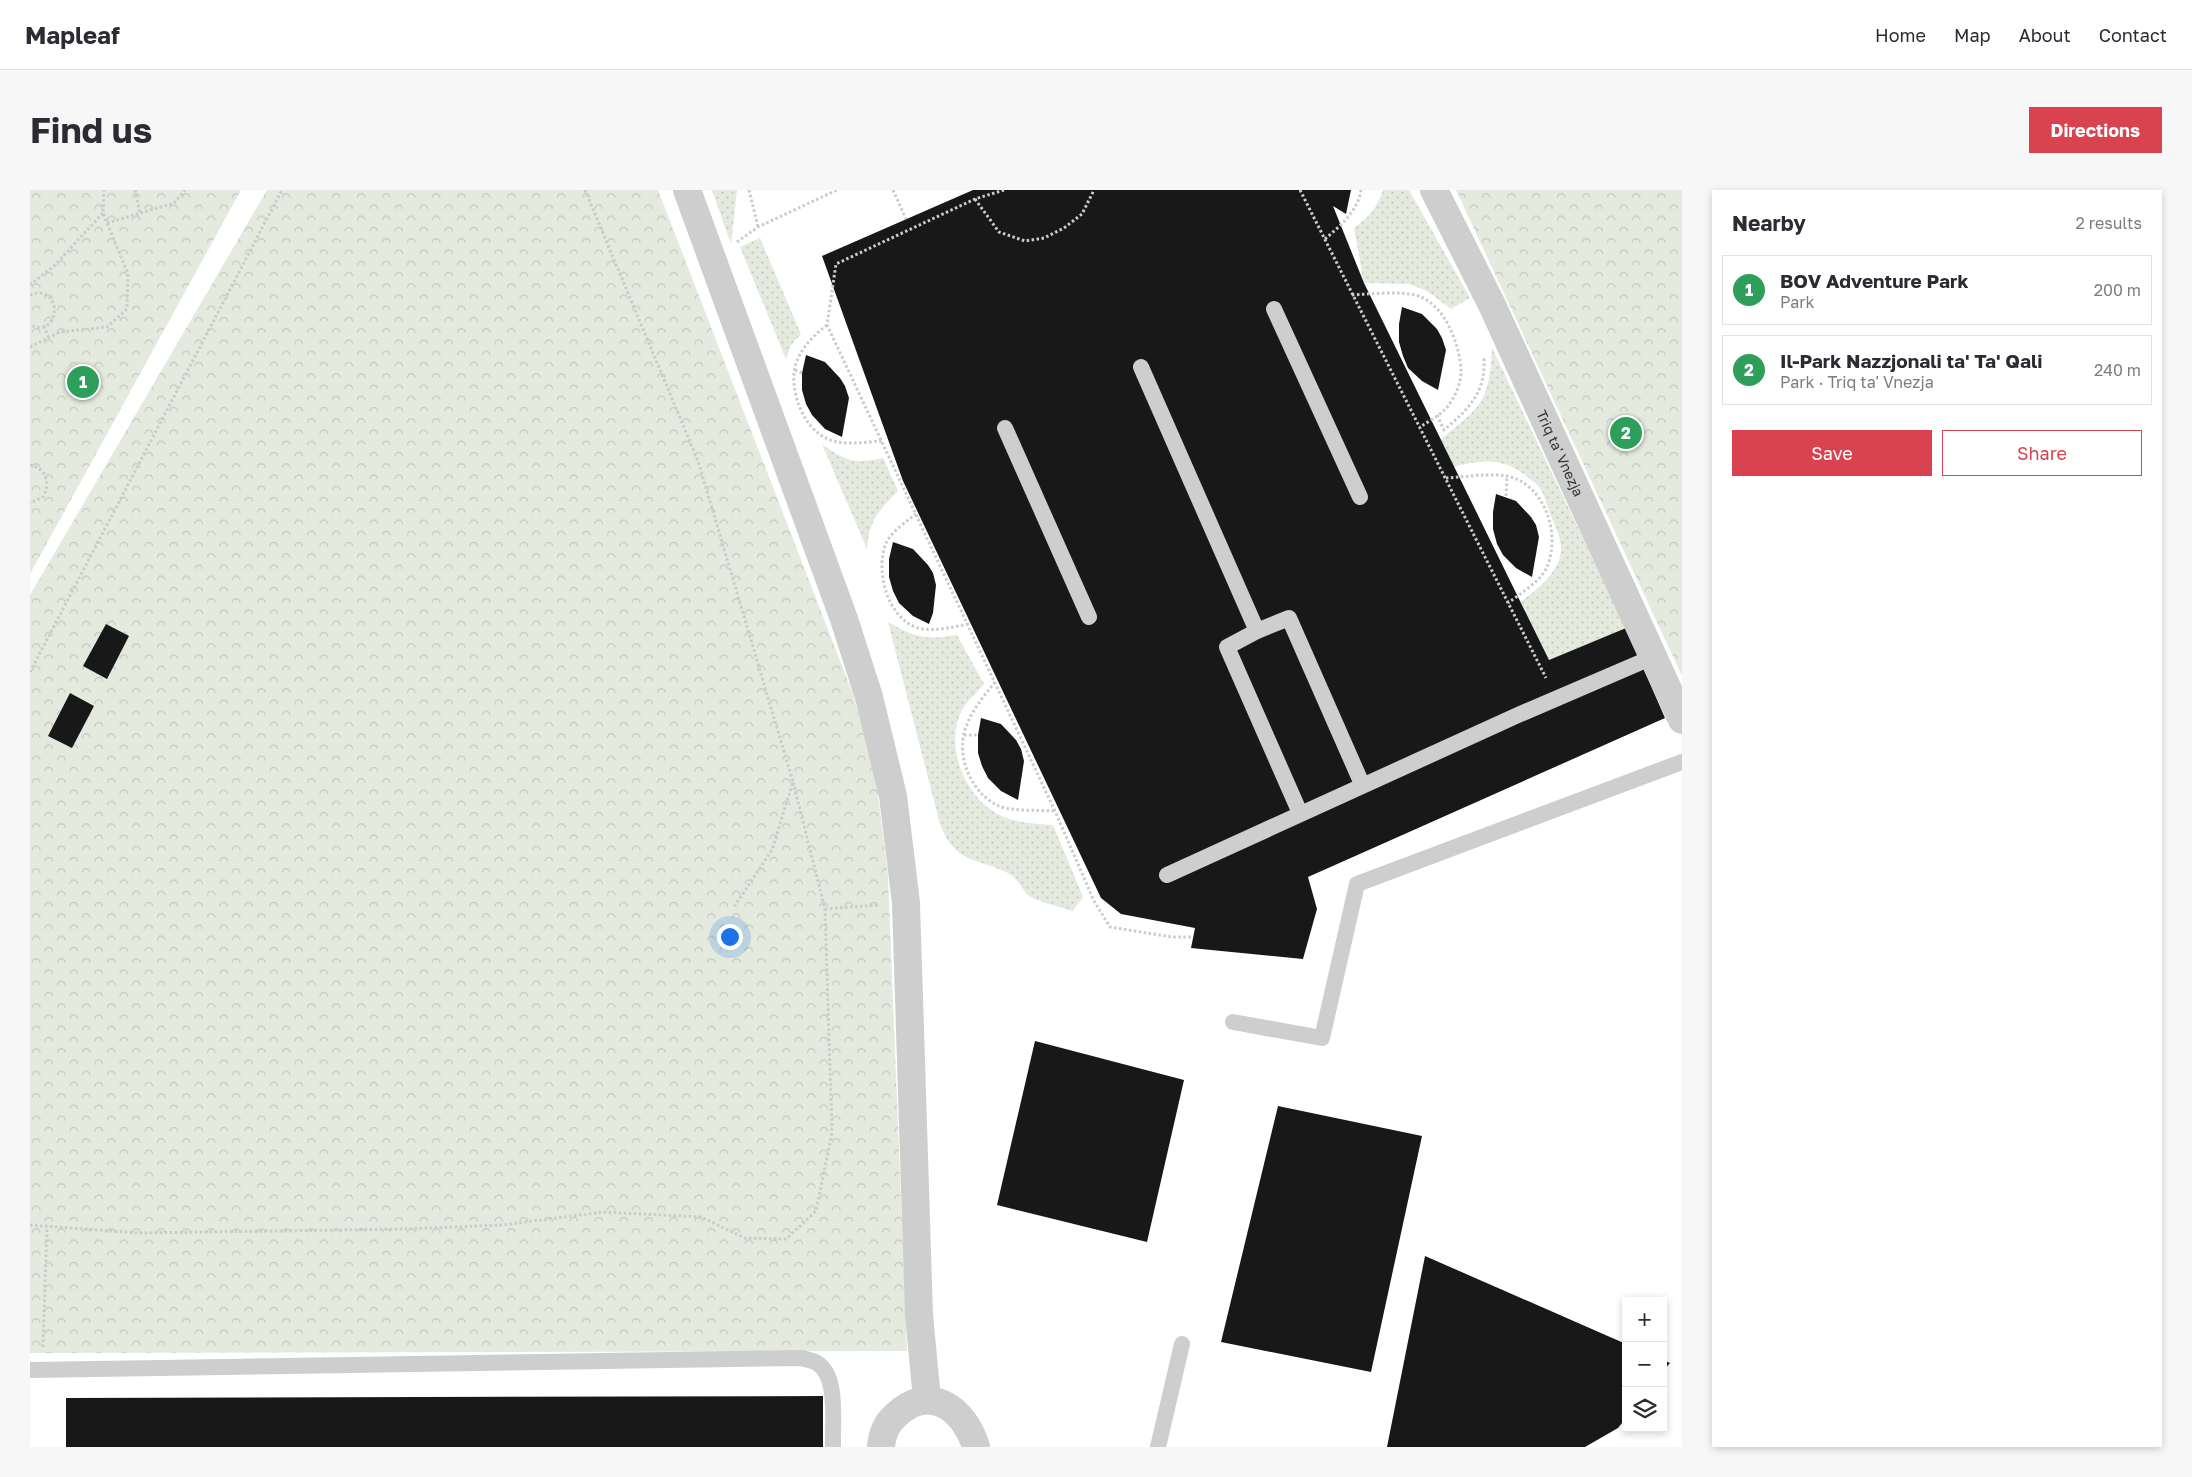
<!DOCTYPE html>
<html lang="en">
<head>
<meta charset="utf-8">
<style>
	:root { --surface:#fff; --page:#f7f7f7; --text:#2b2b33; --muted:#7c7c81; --line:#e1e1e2; --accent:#d8434f }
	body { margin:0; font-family:"Golos Text",sans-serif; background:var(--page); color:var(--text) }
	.controls { position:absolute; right:15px; bottom:15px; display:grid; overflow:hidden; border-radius:0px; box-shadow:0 2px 8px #0003 }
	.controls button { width:45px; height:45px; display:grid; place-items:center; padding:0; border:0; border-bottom:1px solid var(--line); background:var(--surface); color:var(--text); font:25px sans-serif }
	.you { position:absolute; left:699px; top:746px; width:18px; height:18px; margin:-12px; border:4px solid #fff; border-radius:50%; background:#1a73e8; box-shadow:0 0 0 8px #1a73e833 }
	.badge { display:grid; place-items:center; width:32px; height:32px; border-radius:50%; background:var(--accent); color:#fff; font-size:16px; font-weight:700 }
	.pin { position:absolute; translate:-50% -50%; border:2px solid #fff; box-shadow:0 1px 5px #0006 }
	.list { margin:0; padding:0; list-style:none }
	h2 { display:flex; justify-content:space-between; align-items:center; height:65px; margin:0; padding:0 20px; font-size:21px }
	h2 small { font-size:16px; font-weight:400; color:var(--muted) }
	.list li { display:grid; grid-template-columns:32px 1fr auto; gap:15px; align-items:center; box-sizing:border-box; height:70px; margin:0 10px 10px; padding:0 10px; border:1px solid var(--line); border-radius:0px }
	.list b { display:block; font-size:19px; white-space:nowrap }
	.list p { margin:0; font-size:16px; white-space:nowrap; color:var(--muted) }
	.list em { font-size:16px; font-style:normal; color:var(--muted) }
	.actions { display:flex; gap:10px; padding:15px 20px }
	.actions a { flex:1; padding:11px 0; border:1px solid var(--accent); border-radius:0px; text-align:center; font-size:18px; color:var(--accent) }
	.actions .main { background:var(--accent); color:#fff }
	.icon { flex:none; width:28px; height:28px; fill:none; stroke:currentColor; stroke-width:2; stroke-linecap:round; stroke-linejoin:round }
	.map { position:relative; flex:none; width:1652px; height:1257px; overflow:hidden; border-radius:0px }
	header { display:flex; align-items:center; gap:30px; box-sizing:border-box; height:70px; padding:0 25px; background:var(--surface); border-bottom:1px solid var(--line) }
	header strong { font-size:24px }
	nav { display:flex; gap:28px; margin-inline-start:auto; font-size:18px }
	.intro { display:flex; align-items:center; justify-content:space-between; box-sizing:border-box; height:120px; padding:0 30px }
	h1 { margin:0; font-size:35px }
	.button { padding:12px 22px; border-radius:0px; background:var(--accent); color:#fff; font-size:18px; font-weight:700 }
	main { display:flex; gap:30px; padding:0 30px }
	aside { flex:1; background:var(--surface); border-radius:0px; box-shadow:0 2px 8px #0003 }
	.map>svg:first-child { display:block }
	.grass { fill:url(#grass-dots) }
	.park { fill:url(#park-crowns) }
	.building { fill:#181818 }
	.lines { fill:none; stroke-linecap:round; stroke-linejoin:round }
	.path { stroke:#cbcbcb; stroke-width:3; stroke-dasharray:2.5 2.5; stroke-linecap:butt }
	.lane { stroke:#cecece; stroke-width:16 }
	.street { stroke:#cecece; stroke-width:28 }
	.labels { text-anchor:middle; stroke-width:5; stroke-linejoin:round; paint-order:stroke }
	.street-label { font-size:14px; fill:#313131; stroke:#fff }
</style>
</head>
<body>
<header>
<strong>Mapleaf</strong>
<nav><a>Home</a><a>Map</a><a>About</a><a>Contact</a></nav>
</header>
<div class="intro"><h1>Find us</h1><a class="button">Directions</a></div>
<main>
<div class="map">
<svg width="1652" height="1257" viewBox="0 0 1652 1257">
	<defs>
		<pattern id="grass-dots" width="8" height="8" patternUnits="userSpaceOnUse" patternTransform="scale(1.25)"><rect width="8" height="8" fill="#e4eade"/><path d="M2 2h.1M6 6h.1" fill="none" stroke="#c4c9bf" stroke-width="1.8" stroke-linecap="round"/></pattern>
		<pattern id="park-crowns" width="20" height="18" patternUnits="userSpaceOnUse" patternTransform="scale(1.25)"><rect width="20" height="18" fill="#e4eade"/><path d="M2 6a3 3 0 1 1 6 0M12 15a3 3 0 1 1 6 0" fill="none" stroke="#c4c9bf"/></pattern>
	</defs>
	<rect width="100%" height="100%" fill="#fff"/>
	<path class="grass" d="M682,0H707L701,54Z
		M1353,0H1379L1440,108L1421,119L1397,101L1379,94L1334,93L1324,38C1340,26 1346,20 1353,0Z
		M730,48L771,144L761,155L756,169L710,57Z
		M1462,158L1596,438L1519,470L1491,412C1507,399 1524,387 1530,367C1534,353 1526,338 1521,326C1518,318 1515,306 1510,298C1506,293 1500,289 1495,285C1472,267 1450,270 1423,277L1410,250C1450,218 1460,212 1462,158Z
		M792,254C816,272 825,274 853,268L868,301C849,320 839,330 837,359Z
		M858,432C884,448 898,450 927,445L954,494C948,502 939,509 934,517C911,554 936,612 974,627C989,633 1006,634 1023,635L1053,707L1043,721C1033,718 1007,711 999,706C991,699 989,689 978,683C947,668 924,673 910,634Z"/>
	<path class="park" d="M0,0H211L0,384Z
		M237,0H628L823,504L845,581L858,685L877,1161L0,1163V405Z
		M1426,0H1652V486Z"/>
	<path class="building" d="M943,0H1321L1316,24L1303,16L1334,93L1519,470L1596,438L1635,528L1278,687L1287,719L1273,769L1161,758L1165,738L1091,724L1071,708L873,291L792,66Z
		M1372,117L1392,124L1407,139L1412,148L1416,160L1408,200L1392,191L1378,178L1373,166L1369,152V134Z
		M776,165L795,172L810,188L815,196L819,208L812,247L795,239L782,225L776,214L772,200V183Z
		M1466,304L1486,311L1501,327L1506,335L1509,347L1502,387L1486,378L1473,365L1467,354L1463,339V322Z
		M863,352L883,359L898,375L903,383L906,395L903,423L899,434L883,426L869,413L863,401L859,387V369Z
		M76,434L99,446L77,489L53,476Z
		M40,503L64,516L42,558L18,546Z
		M951,528L971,534L986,550L991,559L994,571L988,610L971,601L958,588L952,576L948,563V545Z
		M1005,851L1154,890L1117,1052L967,1015Z
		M1248,916L1392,946L1341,1182L1191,1152Z
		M1395,1066L1596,1154V1228L1588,1238L1555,1257H1357Z
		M1633,1170L1640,1173L1633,1181Z
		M793,1206V1257H36V1208Z"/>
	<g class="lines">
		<path class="path" d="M105,0L110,23
			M555,0L668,271L763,592L742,660L704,717
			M719,0L728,37
			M863,0L876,29
			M974,0L945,9L806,74L797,135L1025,621L1064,711L1080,737L1142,747H1163
			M1270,0L1516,488
			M945,9L969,42L995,51L1014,48L1034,38L1052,24L1064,0
			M77,33L144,13L155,0
			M1295,49C1310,36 1328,21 1331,0
			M707,52L728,37L807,0
			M0,95L25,75L73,23
			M0,105C32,92 33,149 0,135
			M1322,105C1341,104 1373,100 1391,107C1416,118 1430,155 1431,181C1432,191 1424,209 1418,216C1411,225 1399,231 1390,237
			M797,135C784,145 772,157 766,173C758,199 773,239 798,249C813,256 835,252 852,251
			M14,136L19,148
			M0,157L30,142L77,137L97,119L98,84L73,23L74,0
			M765,180L772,183
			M1407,225L1414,240C1439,219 1456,202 1454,168
			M0,275C16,278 21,293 13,307L0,313
			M1416,288C1435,287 1458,283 1477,286C1515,294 1531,344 1517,377C1510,392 1491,403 1478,413
			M1476,306L1477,286
			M886,324C876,332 862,341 856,353C845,381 857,428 888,438C904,442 923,437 938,434
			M0,482L252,0
			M965,492C954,506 942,520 936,537C924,567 944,610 975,618C991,621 1009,620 1025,621
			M934,545H948
			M795,719L847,715
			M0,1035L109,1043L374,1039L472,1035L573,1022L671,1027L715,1048L756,1049L786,1021L802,943L795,719L763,592
			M13,1157L17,1036"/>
		<path class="lane" d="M1244,119L1330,307
			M1111,177L1227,441
			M975,238L1059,427
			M1270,623L1197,457L1227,441L1259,428L1332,594
			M1137,685L1488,525L1623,467
			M1203,832L1292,848L1327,694L1652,572
			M0,1180L772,1168C776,1170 783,1170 787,1173C809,1186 802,1234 803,1257
			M1128,1257L1152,1154"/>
		<g class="street">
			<path d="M657,0L814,429L839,507L863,606L876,713L889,1125L897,1209"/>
			<path id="s1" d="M1404,0L1462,115L1652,530"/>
			<path d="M851,1257C852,1245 856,1234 865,1226C899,1192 935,1219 946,1257"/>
		</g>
	</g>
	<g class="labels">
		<g class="street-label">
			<text dy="5" stroke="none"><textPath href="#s1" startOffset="292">Triq ta' Vnezja</textPath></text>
		</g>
	</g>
</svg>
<div class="controls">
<button>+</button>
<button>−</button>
<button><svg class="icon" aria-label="layers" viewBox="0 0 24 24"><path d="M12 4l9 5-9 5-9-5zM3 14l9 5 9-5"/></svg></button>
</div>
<div class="you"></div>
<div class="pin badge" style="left:53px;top:192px;background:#2e9e5b">1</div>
<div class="pin badge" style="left:1596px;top:243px;background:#2e9e5b">2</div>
</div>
<aside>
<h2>Nearby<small>2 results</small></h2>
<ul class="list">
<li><span class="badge" style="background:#2e9e5b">1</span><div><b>BOV Adventure Park</b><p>Park</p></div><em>200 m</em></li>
<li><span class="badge" style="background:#2e9e5b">2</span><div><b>Il-Park Nazzjonali ta' Ta' Qali</b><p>Park · Triq ta' Vnezja</p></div><em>240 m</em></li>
</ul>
<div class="actions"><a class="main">Save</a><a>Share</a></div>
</aside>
</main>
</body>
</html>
